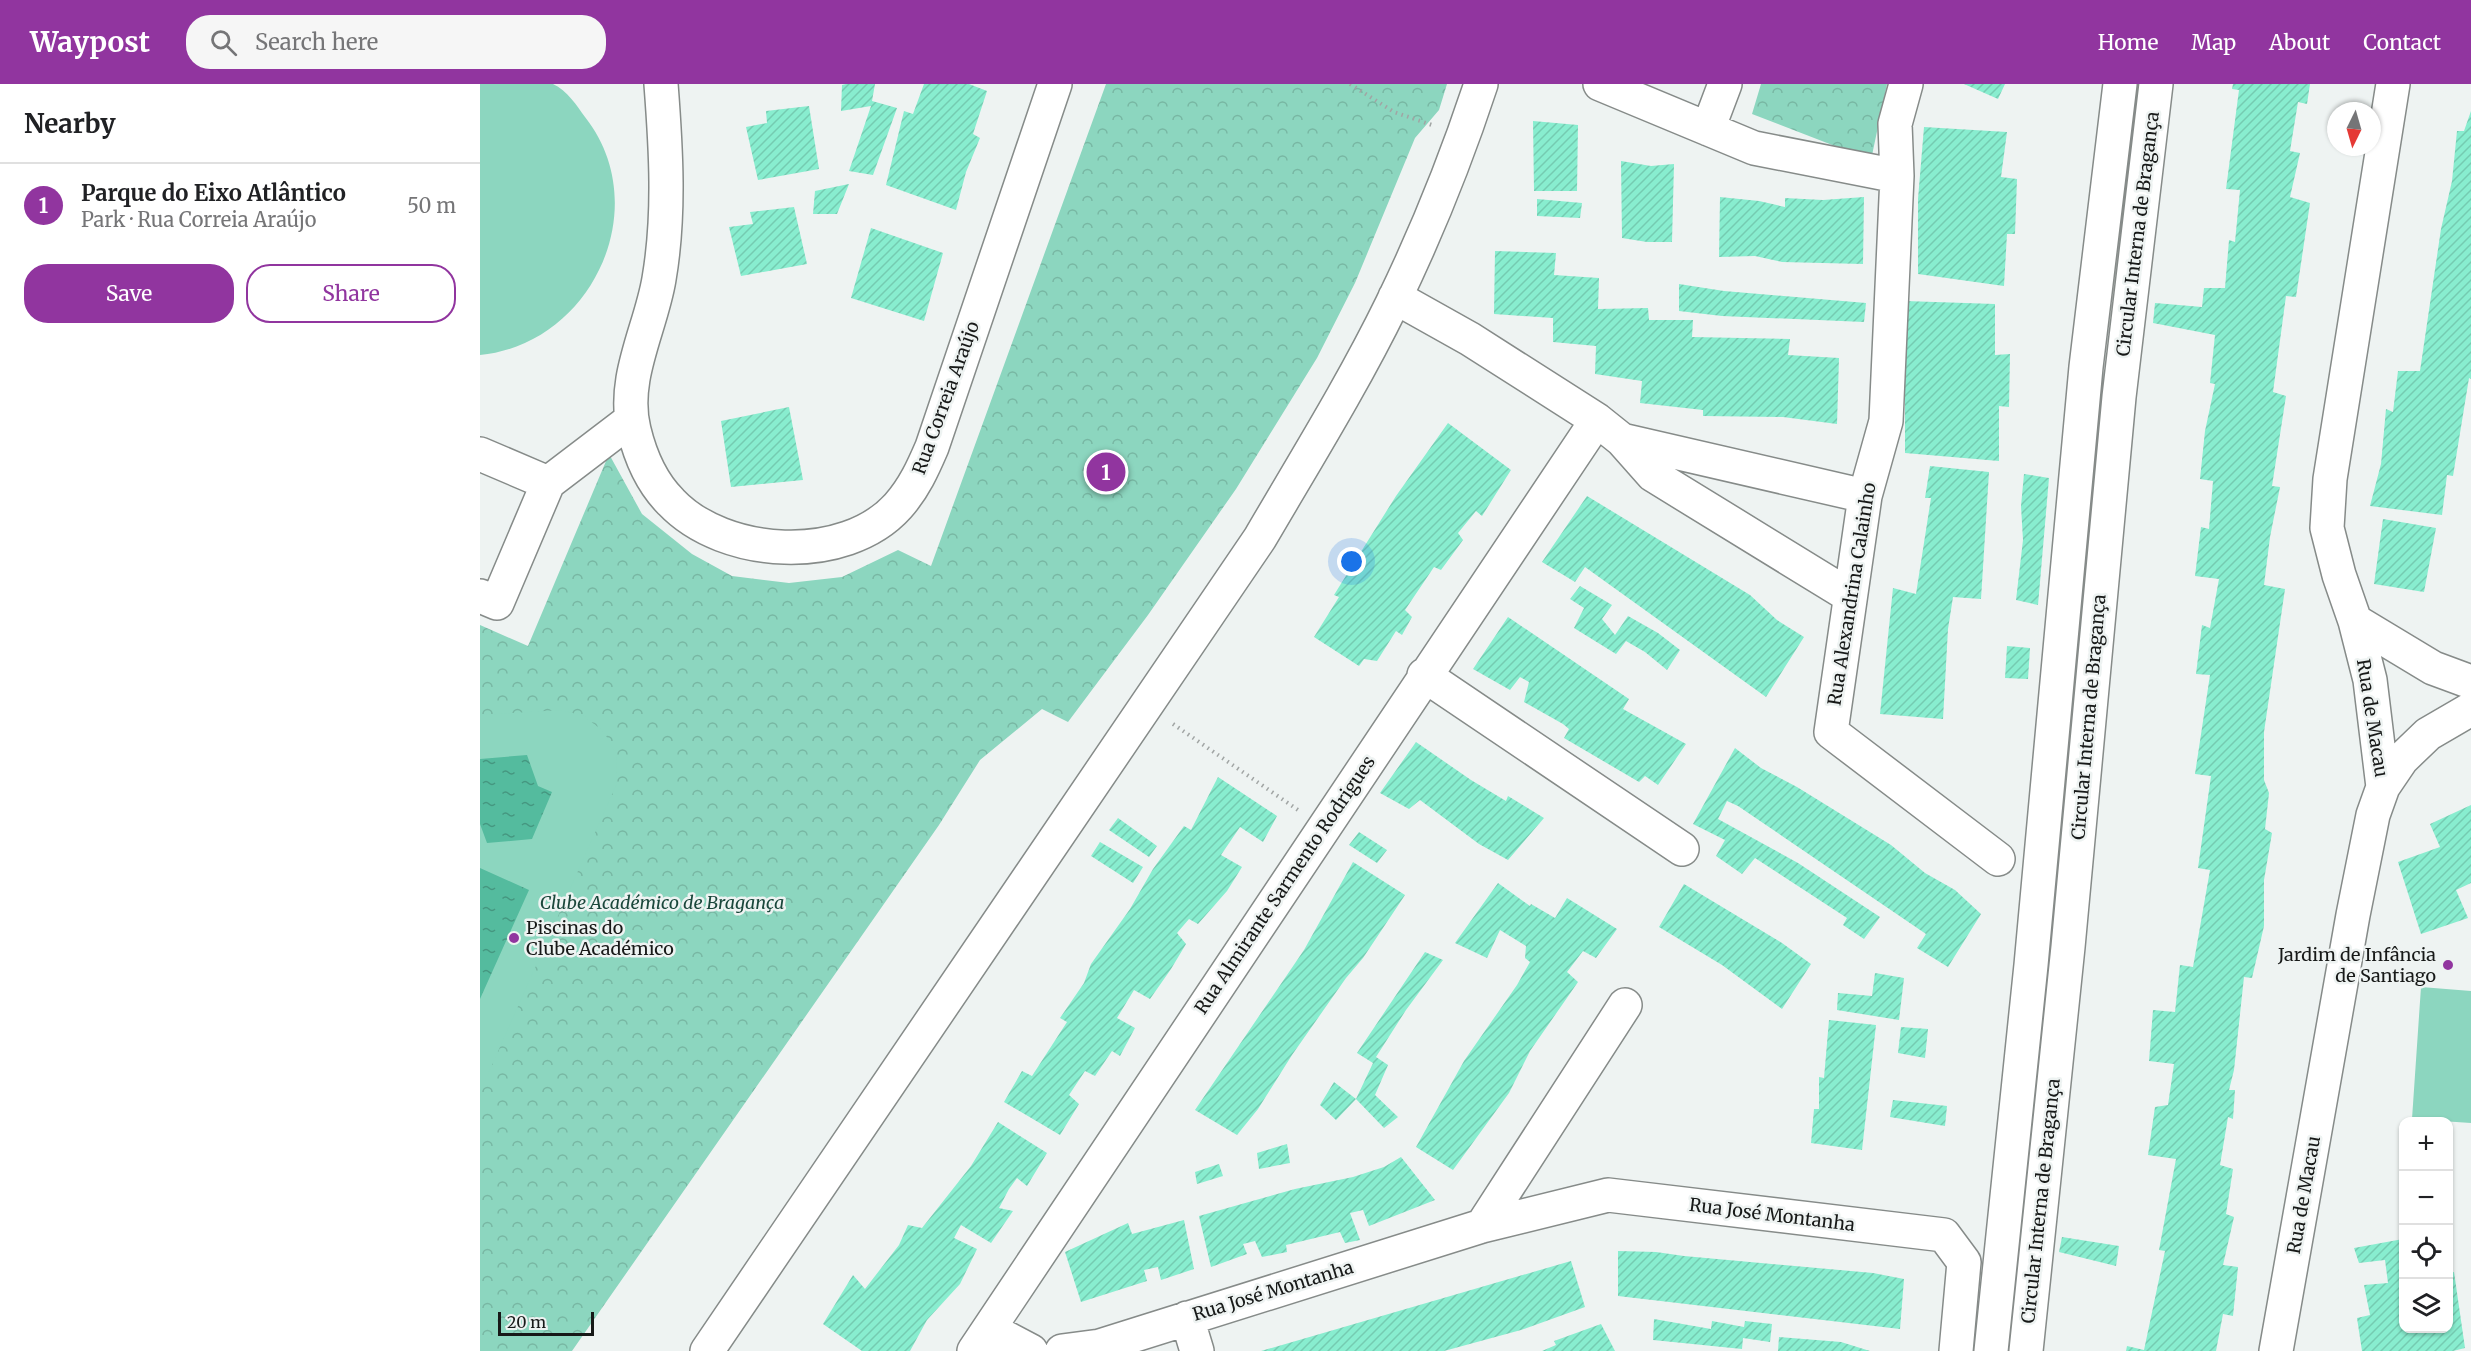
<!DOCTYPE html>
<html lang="en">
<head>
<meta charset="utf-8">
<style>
	:root { --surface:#fff; --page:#f6f6f6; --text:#202124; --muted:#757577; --line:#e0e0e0; --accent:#91359f }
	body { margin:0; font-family:Merriweather,serif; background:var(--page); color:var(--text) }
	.controls { position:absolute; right:18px; bottom:18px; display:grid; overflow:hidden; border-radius:12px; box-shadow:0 2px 4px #0004 }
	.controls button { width:54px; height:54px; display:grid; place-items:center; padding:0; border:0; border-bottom:2px solid var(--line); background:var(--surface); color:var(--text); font:30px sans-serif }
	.compass { position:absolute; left:1847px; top:18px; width:54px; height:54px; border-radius:50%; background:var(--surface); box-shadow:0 2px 4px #0004; rotate:185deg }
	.scale { position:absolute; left:18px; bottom:15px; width:96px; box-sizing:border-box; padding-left:6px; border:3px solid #171918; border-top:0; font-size:16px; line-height:21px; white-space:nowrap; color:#171918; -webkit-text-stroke:4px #eef3f2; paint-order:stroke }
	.you { position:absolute; left:872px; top:478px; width:21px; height:21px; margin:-15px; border:4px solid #fff; border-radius:50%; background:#1a73e8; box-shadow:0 0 0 9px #1a73e833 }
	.badge { display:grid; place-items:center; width:39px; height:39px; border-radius:50%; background:var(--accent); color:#fff; font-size:20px; font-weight:700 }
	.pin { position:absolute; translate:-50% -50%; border:3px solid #fff; box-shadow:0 2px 6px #0006 }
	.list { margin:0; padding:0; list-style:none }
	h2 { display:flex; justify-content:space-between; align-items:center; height:78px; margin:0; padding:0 24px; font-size:26px }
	h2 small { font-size:20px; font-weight:400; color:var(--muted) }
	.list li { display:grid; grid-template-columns:39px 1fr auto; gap:18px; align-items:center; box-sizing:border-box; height:84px; padding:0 24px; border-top:2px solid var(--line) }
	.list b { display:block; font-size:22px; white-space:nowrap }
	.list p { margin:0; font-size:20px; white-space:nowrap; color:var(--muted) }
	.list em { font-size:20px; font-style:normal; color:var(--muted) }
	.actions { display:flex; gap:12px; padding:18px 24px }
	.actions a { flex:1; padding:14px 0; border:2px solid var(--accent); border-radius:24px; text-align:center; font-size:21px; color:var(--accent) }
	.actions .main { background:var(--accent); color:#fff }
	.icon { flex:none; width:33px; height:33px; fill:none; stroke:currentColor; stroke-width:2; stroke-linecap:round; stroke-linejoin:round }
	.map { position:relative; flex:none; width:1991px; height:1267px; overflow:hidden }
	header { display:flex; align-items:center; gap:36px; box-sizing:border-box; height:84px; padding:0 30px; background:var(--accent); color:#fff }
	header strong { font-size:28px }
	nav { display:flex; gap:33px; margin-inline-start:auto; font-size:21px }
	.search { width:420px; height:54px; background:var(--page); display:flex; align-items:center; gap:15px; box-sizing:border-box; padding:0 21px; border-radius:24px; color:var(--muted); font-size:22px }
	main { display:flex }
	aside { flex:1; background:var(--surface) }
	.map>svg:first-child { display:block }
	.park { fill:url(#park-crowns) }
	.pitch { fill:#8cd6bf }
	.water { fill:url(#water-ripples) }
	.building { fill:url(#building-hatch) }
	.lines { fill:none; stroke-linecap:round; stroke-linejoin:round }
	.minor-casing { stroke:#868b89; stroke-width:36 }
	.major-casing { stroke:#868b89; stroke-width:36 }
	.path { stroke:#a1a5a4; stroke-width:4; stroke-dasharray:1.5 4.5; stroke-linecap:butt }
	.minor { stroke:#fff; stroke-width:33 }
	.major { stroke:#fff; stroke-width:33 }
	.poi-dot { fill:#91359f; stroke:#eef3f2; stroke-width:2 }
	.labels { text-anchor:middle; stroke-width:5; stroke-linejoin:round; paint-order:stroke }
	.street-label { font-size:18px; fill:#171918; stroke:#eef3f2 }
	.park-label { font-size:18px; font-style:italic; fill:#1a473b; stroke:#eef3f2 }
	.poi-label { font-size:18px; fill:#171918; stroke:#eef3f2; text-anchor:start }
</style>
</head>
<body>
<header>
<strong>Waypost</strong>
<div class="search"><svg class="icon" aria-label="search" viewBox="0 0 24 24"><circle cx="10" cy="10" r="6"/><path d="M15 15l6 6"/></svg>Search here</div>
<nav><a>Home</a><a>Map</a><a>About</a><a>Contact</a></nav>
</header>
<main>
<aside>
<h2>Nearby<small></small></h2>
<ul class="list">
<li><span class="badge">1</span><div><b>Parque do Eixo Atlântico</b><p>Park · Rua Correia Araújo</p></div><em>50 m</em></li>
</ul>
<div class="actions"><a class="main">Save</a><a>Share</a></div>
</aside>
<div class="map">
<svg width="1991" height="1267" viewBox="0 0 1991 1267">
	<defs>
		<pattern id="park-crowns" width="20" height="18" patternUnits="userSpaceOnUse" patternTransform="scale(1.5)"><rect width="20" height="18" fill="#8cd6bf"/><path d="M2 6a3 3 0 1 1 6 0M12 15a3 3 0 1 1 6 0" fill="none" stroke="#78b7a3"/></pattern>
		<pattern id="water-ripples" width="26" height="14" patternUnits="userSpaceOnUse" patternTransform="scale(1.5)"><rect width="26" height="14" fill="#54bb9e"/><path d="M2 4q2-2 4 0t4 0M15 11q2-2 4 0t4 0" fill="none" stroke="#459780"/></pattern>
		<pattern id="building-hatch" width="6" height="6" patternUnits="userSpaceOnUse" patternTransform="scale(1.5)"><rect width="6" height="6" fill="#88edcf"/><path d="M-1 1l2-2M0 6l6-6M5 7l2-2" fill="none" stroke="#75cbb1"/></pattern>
	</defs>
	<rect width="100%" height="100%" fill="#eef3f2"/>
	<path class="park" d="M626,0H967L959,26L935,54L875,199L837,274L756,405L668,531L588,638L562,625L500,676L459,741L92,1267H0V541L48,562L129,370L162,430L212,470L252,492L309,499L362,493L418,466L451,482Z
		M1281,0H1407L1391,76L1272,30Z"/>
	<path class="pitch" d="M0,0C14,0 64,0 73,0C87,6 97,22 105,33C176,123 112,260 0,271Z
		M81,626L104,632L124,648L136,670L137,699L0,1008V631Z
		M1941,903L1991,907V1039L1932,1035Z"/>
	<path class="water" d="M47,671L58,702L72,708L52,755L7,759L0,740V675Z
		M0,784L49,806L0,915Z"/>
	<path class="building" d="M366,0H395L392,17L417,24L393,91L369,87L391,22L361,27L362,1Z
		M444,0H489L507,7L493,50L500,54L486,88L476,126L406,101L424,27L433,30Z
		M1484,0H1525L1518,15Z
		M1753,0H1830L1827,20L1818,18L1810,67L1820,69L1810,113L1830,119L1816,213L1806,212L1793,308L1806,312L1792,402L1800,403L1790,453L1784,501L1805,505L1784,648V696L1789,709L1785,745L1792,749L1784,796V842L1772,894L1764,893L1754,986L1749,1006H1755L1753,1035L1748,1033L1740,1081L1753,1085L1746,1130L1754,1133L1743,1181L1758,1183L1753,1232L1743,1230L1736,1267H1646L1647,1262L1664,1266L1685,1167L1679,1166L1696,1075L1668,1071L1675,1023L1688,1021L1694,980L1669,977L1673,926L1695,928L1700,881L1713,883L1730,786L1718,784L1731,692L1715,690L1730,591L1716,590L1722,541L1730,544L1739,495L1715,492L1721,443L1729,445L1733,397L1720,395L1725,347L1735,300L1730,299L1735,251L1673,239L1675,219L1722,223L1724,204H1745L1749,156L1755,158L1760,106L1746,105L1759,6L1752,5Z
		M329,22L339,85L278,96L266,43L287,39L286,27Z
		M1991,27V295L1989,294L1973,392L1967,391L1962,431L1890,422L1901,380L1906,325L1913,328L1918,287H1940L1961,145L1972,97L1977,47H1984Z
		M1053,37L1098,41L1097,107H1054Z
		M1444,43L1527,48L1521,93L1537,95L1535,150H1527L1524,202L1438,190V115Z
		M1141,77L1171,82L1194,80L1192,158H1167L1142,154Z
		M369,100L357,130H333L335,107Z
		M1240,113L1279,117L1305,123V114L1343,116L1384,113L1383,180L1302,178L1275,172L1239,173Z
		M1057,115L1102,119L1100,134L1057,132Z
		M314,123L327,180L261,192L249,143L273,140L270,128Z
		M391,144L463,169L444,237L371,214Z
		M1015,167L1076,169L1074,191L1119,194L1118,225L1168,224L1169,236H1213L1212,253L1310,255L1308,271L1359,274L1357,340L1303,333L1223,332V326L1160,319L1162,297L1115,290L1116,262L1073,258V234L1014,230Z
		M1199,200L1244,207L1386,219L1384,238L1242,232L1199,227Z
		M1425,217L1515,220V271L1530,270L1529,323L1519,322V377L1425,369Z
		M309,323L323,396L251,403L241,337Z
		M968,339L1031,386L1002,432L996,427L978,449L983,456L961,486L954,483L925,526L932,533L922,551L916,547L897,577L884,575L879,582L834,553L859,513L854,511L867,490L916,412Z
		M1450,382L1509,388L1501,515L1473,513L1468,545L1463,635L1400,630L1413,504L1436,510L1451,414H1445Z
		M1544,390L1569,394L1558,521L1536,516L1543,456L1541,422Z
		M1107,412L1270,511L1297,536L1324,553L1286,613L1105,483L1095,498L1062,478Z
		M1903,435L1956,444L1944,508L1894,500Z
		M1100,502L1132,521L1122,535L1135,551L1148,532L1178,549L1200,566L1187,586L1165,568L1146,557L1136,570L1094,544L1104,524L1090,515Z
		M1028,533L1149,615L1143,625L1206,660L1178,701L1165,692L1159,698L1084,654L1089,645L1083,640L1044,618L1049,598L1040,593L1030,606L993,585Z
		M1527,562L1550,564L1548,595L1525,594Z
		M936,658L991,696L1026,717L1028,712L1064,734L1028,776L999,760L940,716L929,725L900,709Z
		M1255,664L1281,684L1317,703L1411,761L1445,789L1475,806L1501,830L1468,883L1437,864L1446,850L1258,722L1247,717L1238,735L1318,779L1400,833L1384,855L1363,841L1367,834L1275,774L1262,790L1236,772L1245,756L1213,740Z
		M738,693L797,732L783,758L760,743L741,771L762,783L747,807L718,840L709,835L697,849L706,860L691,885L670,915L654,906L637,934L655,944L640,972L632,967L615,992L605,987L589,1011L599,1020L580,1051L524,1018L542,987L552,992L587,938L580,934L604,899L611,880L650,825L673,785L704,742L711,746Z
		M1991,721V799L1976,806L1988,834L1941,850L1918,778L1960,763L1950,740Z
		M638,734L677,762L669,773L629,746Z
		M879,748L907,766L897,779L869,761Z
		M620,758L663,783L653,799L611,772Z
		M873,778L925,811L883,874L866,894L812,971L778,1025L757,1051L715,1026L824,866Z
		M1018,799L1050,822L1051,820L1075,834L1087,814L1137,845L1116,874L1103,867L1087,888L1098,898L1050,967L1029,1009L973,1086L936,1063L984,977L1037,901L1050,878L1045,874L1046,862L1020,846L1007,874L975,859Z
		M1204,800L1302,859L1331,880L1302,925L1242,881L1179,843Z
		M945,868L963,876L926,926L896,973L908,981L895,1011L918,1033L904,1044L876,1015L893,979L877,969Z
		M1395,889L1424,894L1419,936L1357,926L1358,909L1392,912Z
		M1349,936L1396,941L1382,1066L1331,1059L1334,1025H1339V993L1344,994Z
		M1421,943L1448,945L1445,974L1418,969Z
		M854,998L876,1015L856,1036L840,1021Z
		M1413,1016L1467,1022L1465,1042L1410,1033Z
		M518,1038L567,1069L547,1102L537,1094L529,1105L519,1124L533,1127L511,1159L481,1141L474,1154L497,1165L480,1200L447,1236L430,1267H382L343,1240L373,1191L385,1205L419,1161L428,1141L442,1144L491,1082Z
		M807,1060L810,1079L779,1085L777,1069Z
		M921,1073L955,1116L889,1142L883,1126L870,1129L880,1156L865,1159L860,1148L806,1161L807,1168L782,1173L775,1157L763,1160L767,1170L731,1183L719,1132L815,1105L873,1093L904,1083Z
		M739,1080L743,1092L717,1100L715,1088Z
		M704,1136L714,1185L681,1196L678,1183L664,1186L667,1197L601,1218L585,1168L648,1139L652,1150Z
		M1582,1153L1639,1162L1636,1182L1579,1168Z
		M1923,1155V1245L1968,1244V1189L1974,1188L1985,1264L1973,1267H1882L1877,1234L1890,1231L1884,1201L1908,1199L1905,1176L1879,1179L1874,1164Z
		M1138,1167L1176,1168L1204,1172L1393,1189L1424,1195L1420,1245L1138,1212Z
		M1091,1177L1105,1223L1041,1246L964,1267H781Z
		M1174,1235L1231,1245L1232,1237L1264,1243L1265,1237L1292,1240L1290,1258L1263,1254L1262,1265L1173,1256Z
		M1121,1240L1135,1267H1062L1076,1261L1074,1257Z
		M1299,1253L1361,1258L1390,1267H1298Z"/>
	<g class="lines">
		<g class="minor-casing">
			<path id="minor" d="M181,0C186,65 190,131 179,195C171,244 141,295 154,346C160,371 172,399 191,418C244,474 365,481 418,422C434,404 443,384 452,363L575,0
				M1120,0L1274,64L1417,92
				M1426,0L1415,40L1417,92L1406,337L1385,412L1351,648L1518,775
				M1228,45L1245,0
				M915,213L990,255L1117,336L1142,356L1173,391L1370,512
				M1142,356L1385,412
				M0,370L68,399L17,519L0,512
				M68,399L152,335
				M1875,537L1953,584L1991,598
				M944,591L1202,765
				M1903,703L1922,675L1948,650L1991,625
				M1002,1142L1145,921
				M707,1234L717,1267
				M509,1245L551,1267
				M227,1267L780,454C825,377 873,300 912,220C946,150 977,73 1001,0
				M494,1267L1117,336
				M582,1267L620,1262L1002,1142L1128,1111L1464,1151L1484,1178L1476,1267
				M1796,1267L1873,831L1893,731L1903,703L1890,596L1875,537L1859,491L1847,444L1850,395L1913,0"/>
		</g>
		<g class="major-casing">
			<path id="major" d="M1511,1267L1551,881L1606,283L1640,0
				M1546,1267L1588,863L1639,313L1676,0"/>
		</g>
		<path class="path" d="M870,0L914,28L952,41
			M693,640L818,726"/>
		<use href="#minor" class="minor"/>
		<use href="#major" class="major"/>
	</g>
	<g class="poi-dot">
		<circle cx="34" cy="854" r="6"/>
		<circle cx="1968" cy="881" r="6"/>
	</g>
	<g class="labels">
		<g class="street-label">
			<text transform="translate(1658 150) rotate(-83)" y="6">Circular Interna de Bragança</text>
			<text transform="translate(466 314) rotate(-70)" y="6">Rua Correia Araújo</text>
			<text transform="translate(1372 510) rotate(-81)" y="6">Rua Alexandrina Calainho</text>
			<text transform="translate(1609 633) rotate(-85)" y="6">Circular Interna de Bragança</text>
			<text transform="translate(1892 634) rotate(81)" y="6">Rua de Macau</text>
			<text transform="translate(805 801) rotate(-56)" y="6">Rua Almirante Sarmento Rodrigues</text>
			<text transform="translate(1824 1111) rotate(-80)" y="6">Rua de Macau</text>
			<text transform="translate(1561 1117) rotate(-84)" y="6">Circular Interna de Bragança</text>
			<text transform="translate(1292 1131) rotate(7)" y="6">Rua José Montanha</text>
			<text transform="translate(793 1207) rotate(-17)" y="6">Rua José Montanha</text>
		</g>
		<g class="park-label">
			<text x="182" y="825">Clube Académico de Bragança</text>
		</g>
		<g class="poi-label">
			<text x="46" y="850">Piscinas do<tspan x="46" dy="21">Clube Académico</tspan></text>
			<text x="1956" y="877" text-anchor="end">Jardim de Infância<tspan x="1956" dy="21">de Santiago</tspan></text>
		</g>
	</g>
</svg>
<div class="controls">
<button>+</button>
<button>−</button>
<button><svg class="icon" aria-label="locate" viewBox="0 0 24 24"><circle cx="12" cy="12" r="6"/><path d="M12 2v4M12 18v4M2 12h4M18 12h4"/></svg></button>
<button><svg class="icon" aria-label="layers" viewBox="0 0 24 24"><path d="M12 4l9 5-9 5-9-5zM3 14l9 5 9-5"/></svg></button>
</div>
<svg class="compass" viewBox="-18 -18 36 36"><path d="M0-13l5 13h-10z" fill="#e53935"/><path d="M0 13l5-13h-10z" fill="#757577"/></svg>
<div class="scale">20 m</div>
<div class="you"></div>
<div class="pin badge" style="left:626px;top:388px">1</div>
</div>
</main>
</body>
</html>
